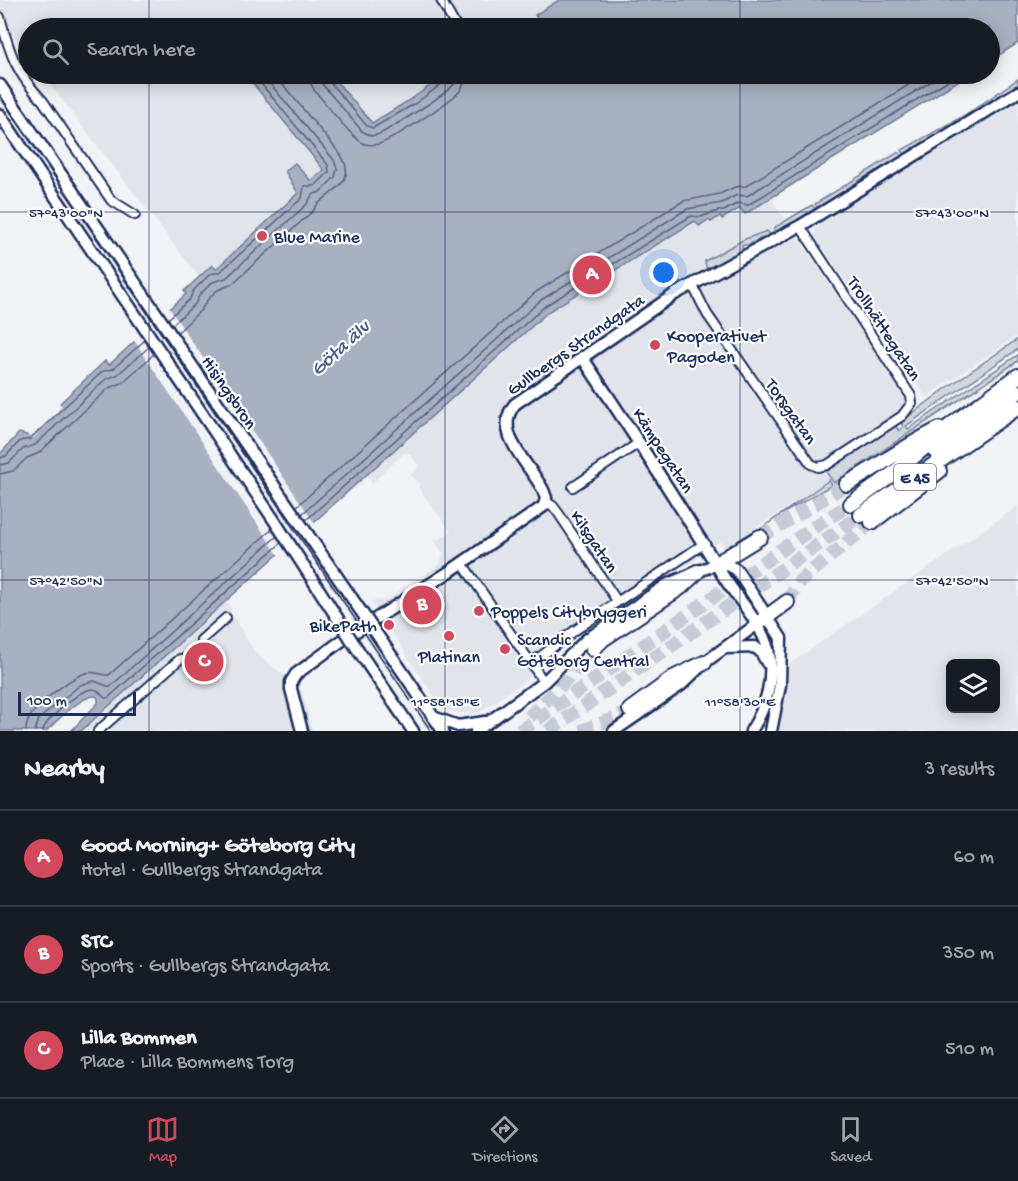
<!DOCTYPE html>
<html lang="en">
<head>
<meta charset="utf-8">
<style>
	:root { --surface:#171b24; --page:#242831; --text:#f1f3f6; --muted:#9ea1a6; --line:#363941; --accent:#d1495b }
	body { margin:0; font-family:"Gochi Hand",sans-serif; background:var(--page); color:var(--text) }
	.controls { position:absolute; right:18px; bottom:18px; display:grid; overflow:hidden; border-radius:9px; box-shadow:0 3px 15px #0003 }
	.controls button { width:54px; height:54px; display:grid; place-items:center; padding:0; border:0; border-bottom:2px solid var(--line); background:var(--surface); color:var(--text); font:30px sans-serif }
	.scale { position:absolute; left:18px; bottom:15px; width:118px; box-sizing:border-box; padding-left:6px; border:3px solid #1b2f5e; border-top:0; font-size:16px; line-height:21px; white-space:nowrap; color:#1b2f5e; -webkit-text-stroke:4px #fff; paint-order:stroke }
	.you { position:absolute; left:664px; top:273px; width:21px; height:21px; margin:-15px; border:4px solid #fff; border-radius:50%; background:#1a73e8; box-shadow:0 0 0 9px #1a73e833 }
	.badge { display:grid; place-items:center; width:39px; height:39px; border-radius:50%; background:var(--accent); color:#fff; font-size:20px; font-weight:700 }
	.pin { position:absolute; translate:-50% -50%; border:3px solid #fff; box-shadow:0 2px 6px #0006 }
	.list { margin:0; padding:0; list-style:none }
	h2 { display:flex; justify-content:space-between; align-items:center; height:78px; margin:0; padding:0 24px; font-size:26px }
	h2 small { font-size:20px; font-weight:400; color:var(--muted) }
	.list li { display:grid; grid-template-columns:39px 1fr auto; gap:18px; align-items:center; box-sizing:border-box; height:96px; padding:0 24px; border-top:2px solid var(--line) }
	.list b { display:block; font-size:22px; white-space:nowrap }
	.list p { margin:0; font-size:20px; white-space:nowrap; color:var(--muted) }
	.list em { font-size:20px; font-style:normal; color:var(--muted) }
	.icon { flex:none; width:33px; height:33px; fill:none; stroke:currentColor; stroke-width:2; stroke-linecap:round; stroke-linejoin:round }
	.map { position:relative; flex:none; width:1018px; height:731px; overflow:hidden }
	.search { position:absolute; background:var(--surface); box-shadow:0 3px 15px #0003; left:18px; right:18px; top:18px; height:66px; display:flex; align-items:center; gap:15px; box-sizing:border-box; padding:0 21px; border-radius:33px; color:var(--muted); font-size:22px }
	.sheet { height:366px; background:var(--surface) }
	nav { display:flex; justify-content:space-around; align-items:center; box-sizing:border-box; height:84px; border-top:2px solid var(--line); background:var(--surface); font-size:16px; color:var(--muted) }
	nav a { display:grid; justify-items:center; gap:3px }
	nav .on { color:var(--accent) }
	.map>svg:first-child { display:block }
	.built { fill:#e1e4ea; fill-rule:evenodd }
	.green { fill:#d2d6df; stroke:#76829e; stroke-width:1.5 }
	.water { fill:#a8b0c2; stroke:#707c9a; stroke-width:1.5 }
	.pier { fill:#f1f2f5 }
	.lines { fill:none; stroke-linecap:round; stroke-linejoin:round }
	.shore { stroke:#536386; stroke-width:1.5 }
	.street-tunnel { stroke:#c6cbd7; stroke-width:8; stroke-dasharray:8 4; stroke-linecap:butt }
	.highway-tunnel { stroke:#c6cbd7; stroke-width:14; stroke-dasharray:14 7; stroke-linecap:butt }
	.street-casing { stroke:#1b2f5e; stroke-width:12 }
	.secondary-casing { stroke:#1b2f5e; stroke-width:15 }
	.highway-casing { stroke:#1b2f5e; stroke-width:18 }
	.street { stroke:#fff; stroke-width:8 }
	.secondary { stroke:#fff; stroke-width:10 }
	.highway { stroke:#fff; stroke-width:14 }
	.tram { stroke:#1b2f5e; stroke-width:1.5 }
	.secondary-bridge-casing { stroke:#1b2f5e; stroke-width:15; stroke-linecap:butt }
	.secondary-bridge { stroke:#fff; stroke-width:10 }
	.ticks { fill:none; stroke:#1b2f5e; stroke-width:1.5; stroke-opacity:0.45 }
	.poi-dot { fill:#d1495b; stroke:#fff; stroke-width:2 }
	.labels { text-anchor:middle; stroke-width:4.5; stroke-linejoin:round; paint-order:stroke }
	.shield { fill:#fff; stroke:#5f6d8e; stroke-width:1.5 }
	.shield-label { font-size:16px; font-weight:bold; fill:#1b2f5e }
	.poi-label { font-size:18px; fill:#1b2f5e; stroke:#fff; text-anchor:start }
	.street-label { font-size:18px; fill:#1b2f5e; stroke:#fff }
	.water-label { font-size:20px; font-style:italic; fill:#4c5c81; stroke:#fff }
	.ticks-label { font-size:15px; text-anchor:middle; fill:#1b2f5e; stroke:#fff; stroke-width:4.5; stroke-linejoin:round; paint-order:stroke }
</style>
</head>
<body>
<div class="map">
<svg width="1018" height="731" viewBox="0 0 1018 731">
	<rect width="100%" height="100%" fill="#f1f2f5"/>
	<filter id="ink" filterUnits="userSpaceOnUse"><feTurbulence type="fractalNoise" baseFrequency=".0167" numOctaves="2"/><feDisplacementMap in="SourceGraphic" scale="12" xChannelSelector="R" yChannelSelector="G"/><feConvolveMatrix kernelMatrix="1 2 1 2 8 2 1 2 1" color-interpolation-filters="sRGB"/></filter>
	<g filter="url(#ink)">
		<path class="built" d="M0,0H559L535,15L538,20L526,28H292L290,26L286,28H28V55L0,18Z
			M42,74H245L324,169L311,181L295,163L285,171L299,193L215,269L212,265L199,277Z
			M330,74H446L413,98L372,123Z
			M1018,101V335L926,397L814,236L817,224Z
			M770,197L907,398L906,408L826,463L824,470L829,479L726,548L720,542L698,552L696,560L653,581L565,640L526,680L480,712L471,714L450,711L441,707L371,601L387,600L440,564L443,553L435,541L451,532L418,487L420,484L411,475L419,466L410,454L404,453L372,483L367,474L549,311L695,220L708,219L711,222L720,216L722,219L740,208L745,214Z
			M1018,506V731H779L788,665ZM950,664H996V708H950Z
			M227,600L233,616L256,654L301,688L312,731H83Z"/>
		<path class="green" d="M1018,79V86L905,155L902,150L967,114Z
			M897,153H900L902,157L865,177L818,208L815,204Z
			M812,205L816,210L774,232V228Z
			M767,231L770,234L748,245H742V251L708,269L706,267L705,261L745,239Z
			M1018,339V349L906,426L908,429L1018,355V361L834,483L826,472L895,425L899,431L903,427L901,422L945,389Z
			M829,480L832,485L782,514L756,532Z"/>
		<path class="water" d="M559,0H1018V43L990,61V28H526L538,20L535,15Z
			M245,74H330L372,123L413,98L446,74H969L745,214L740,208L722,219L720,216L711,222L708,220L699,226L695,221L549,311L81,731H71L98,703V698L96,696C81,695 57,721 46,731H0V454L19,433L26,435L105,361L109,365L186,294L184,291L212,265L216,269L298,193L285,171L295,163L311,181L324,170Z"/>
		<path class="pier" d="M168,306L315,524L279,556L133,339Z
			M57,401L62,406L33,439L24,432Z"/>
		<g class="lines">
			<path class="shore" d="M309,74L310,81L314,90C325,102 352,139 365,144C369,145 374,145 379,144C391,141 451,101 460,91C464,86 465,80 466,74
				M319,74L322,84L362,131L371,136L380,134C395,125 447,95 455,83C457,79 456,78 457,74
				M326,74L328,80L367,126L373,128L416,103L447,80L449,74
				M168,319L190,299L193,291L210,274L220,272L302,198L304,186H315L329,172L328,165L253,74
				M172,325L195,304L200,294L213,282L226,278L307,204L312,195L320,192L335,177L337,169L334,160L262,74
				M178,332L201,310L208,299L216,291L232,284L313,211C315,208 316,205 319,203C334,189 357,181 341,155L274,74
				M0,458L6,456L20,441L30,439L103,371L113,369L145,340
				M0,465L9,463L23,449L35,445L106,379L117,375L149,347
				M0,474L13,471L27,458L39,453L109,388L122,383L154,354
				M297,506L536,292L683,201L720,194L735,187L746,186L926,74
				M302,514L541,300L687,209L722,203L737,195L747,196L943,74
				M306,520L545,306L691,216L701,217L718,211H724L738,203L748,205L958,74
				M26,731C26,726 27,722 30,717C37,704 71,677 86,673C94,671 101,675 109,675L272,529
				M35,731L39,719L80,685L94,681L110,687L277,536
				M43,731C44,721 77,693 88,690C93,688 93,689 97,690L105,698H108L281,543"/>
			<path class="street-tunnel" d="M180,659L201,640"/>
			<path class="highway-tunnel" d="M760,537L847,484
				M787,602L800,581L872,522
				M529,717L557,690L593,649
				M520,731L823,521L851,504
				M548,731L861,515
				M581,731L616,718L630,710"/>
			<g class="street-casing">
				<path id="street" d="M441,0L455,25
					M0,17C10,54 16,73 43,101L111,200L135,215
					M692,284L707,314L811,464L818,467L827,465L902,416L912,403L911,396L800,226
					M573,487L640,442
					M545,501L553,506L559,514L617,601
					M462,563L544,682
					M201,640L226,618
					M530,662L540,657L574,631L705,543
					M98,731L180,659"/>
			</g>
			<g class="secondary-casing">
				<path id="secondary" d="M0,85L282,497
					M0,115L191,397
					M582,357C631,430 679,504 725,579C739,600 762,625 768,649C775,677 766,708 751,731
					M378,636L443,731
					M726,648L755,647L761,652L767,663
					M358,650L413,731
					M433,717L458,726L485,722
					M302,731L291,689V682L296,674L344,639L449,572L544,506L546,498L543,490C531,465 491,432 515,404L675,294L800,226L1018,92
					M476,731L544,682L586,640L668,584L716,564L727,565L736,569L781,638L780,685L771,731
					M614,731L681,685L704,663L756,625"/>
			</g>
			<g class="highway-casing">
				<path id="highway" d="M934,450L1018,392
					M847,484C879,466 908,444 940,429
					M851,504L893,474L950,426L1018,376
					M861,515L1018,407
					M872,522L939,471
					M716,564L760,537
					M756,625L787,602
					M593,649L603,639L681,587L697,572
					M630,710L675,677L704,663"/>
			</g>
			<use href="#street" class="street"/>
			<use href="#secondary" class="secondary"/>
			<use href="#highway" class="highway"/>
			<path class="tram" d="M0,96L431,731"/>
			<g class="secondary-bridge-casing">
				<path id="secondary-bridge" d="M191,397L274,520L358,650
					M282,497L378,636"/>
			</g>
			<use href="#secondary-bridge" class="secondary-bridge"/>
		</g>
	</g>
	<path class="ticks" d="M149,0V28M445,0V28M740,0V28M149,74V731M445,74V731M740,74V731M0,212H1018M0,580H1018"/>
	<g class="poi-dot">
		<circle cx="262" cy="236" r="6"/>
		<circle cx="655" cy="345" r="6"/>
		<circle cx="479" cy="611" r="6"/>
		<circle cx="389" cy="625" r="6"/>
		<circle cx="449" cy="636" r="6"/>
		<circle cx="505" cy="649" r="6"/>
	</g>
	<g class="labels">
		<rect class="shield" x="894" y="464" width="42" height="26" rx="4.5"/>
		<g class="shield-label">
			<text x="915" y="483">E 45</text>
		</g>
		<g class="poi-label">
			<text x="274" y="242">Blue Marine</text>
			<text x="667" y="341">Kooperativet<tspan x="667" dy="21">Pagoden</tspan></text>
			<text x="491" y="617">Poppels Citybryggeri</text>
			<text x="377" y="631" text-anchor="end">BikePath</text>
			<text x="517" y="645">Scandic<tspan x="517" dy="21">Göteborg Central</tspan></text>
			<text x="449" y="662" text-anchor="middle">Platinan</text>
		</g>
		<g class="street-label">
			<text transform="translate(885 328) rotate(57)" y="6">Trollhättegatan</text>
			<text transform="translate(575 344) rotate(-35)" y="6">Gullbergs Strandgata</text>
			<text transform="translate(230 392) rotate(56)" y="6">Hisingsbron</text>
			<text transform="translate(792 411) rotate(55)" y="6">Torsgatan</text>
			<text transform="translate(664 450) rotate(57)" y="6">Kämpegatan</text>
			<text transform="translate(595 541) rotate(56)" y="6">Kilsgatan</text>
		</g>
		<g class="water-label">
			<text transform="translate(339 347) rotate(-42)" y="7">Göta älv</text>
		</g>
	</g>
	<g class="ticks-label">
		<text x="66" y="217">57°43'00"N</text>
		<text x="952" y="217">57°43'00"N</text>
		<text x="66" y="585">57°42'50"N</text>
		<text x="952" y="585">57°42'50"N</text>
		<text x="445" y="706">11°58'15"E</text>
		<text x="740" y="706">11°58'30"E</text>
	</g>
</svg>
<div class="controls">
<button><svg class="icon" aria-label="layers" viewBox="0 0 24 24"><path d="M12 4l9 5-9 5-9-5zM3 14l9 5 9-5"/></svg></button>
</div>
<div class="scale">100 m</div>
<div class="you"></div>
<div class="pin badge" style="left:592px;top:275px">A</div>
<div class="pin badge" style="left:422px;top:605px">B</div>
<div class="pin badge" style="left:204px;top:662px">C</div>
<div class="search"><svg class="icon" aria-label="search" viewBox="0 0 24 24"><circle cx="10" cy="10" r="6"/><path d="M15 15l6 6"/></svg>Search here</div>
</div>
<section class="sheet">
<h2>Nearby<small>3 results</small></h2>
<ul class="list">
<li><span class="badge">A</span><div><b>Good Morning+ Göteborg City</b><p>Hotel · Gullbergs Strandgata</p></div><em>60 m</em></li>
<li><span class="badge">B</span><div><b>STC</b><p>Sports · Gullbergs Strandgata</p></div><em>350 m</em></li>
<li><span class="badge">C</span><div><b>Lilla Bommen</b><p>Place · Lilla Bommens Torg</p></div><em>510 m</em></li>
</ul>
</section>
<nav>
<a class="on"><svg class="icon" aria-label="map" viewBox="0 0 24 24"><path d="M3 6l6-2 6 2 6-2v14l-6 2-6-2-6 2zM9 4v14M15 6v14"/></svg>Map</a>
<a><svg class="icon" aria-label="directions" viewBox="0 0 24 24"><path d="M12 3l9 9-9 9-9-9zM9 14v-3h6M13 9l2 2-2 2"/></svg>Directions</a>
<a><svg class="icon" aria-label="saved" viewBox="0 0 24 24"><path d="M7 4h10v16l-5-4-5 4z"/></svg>Saved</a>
</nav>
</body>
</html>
